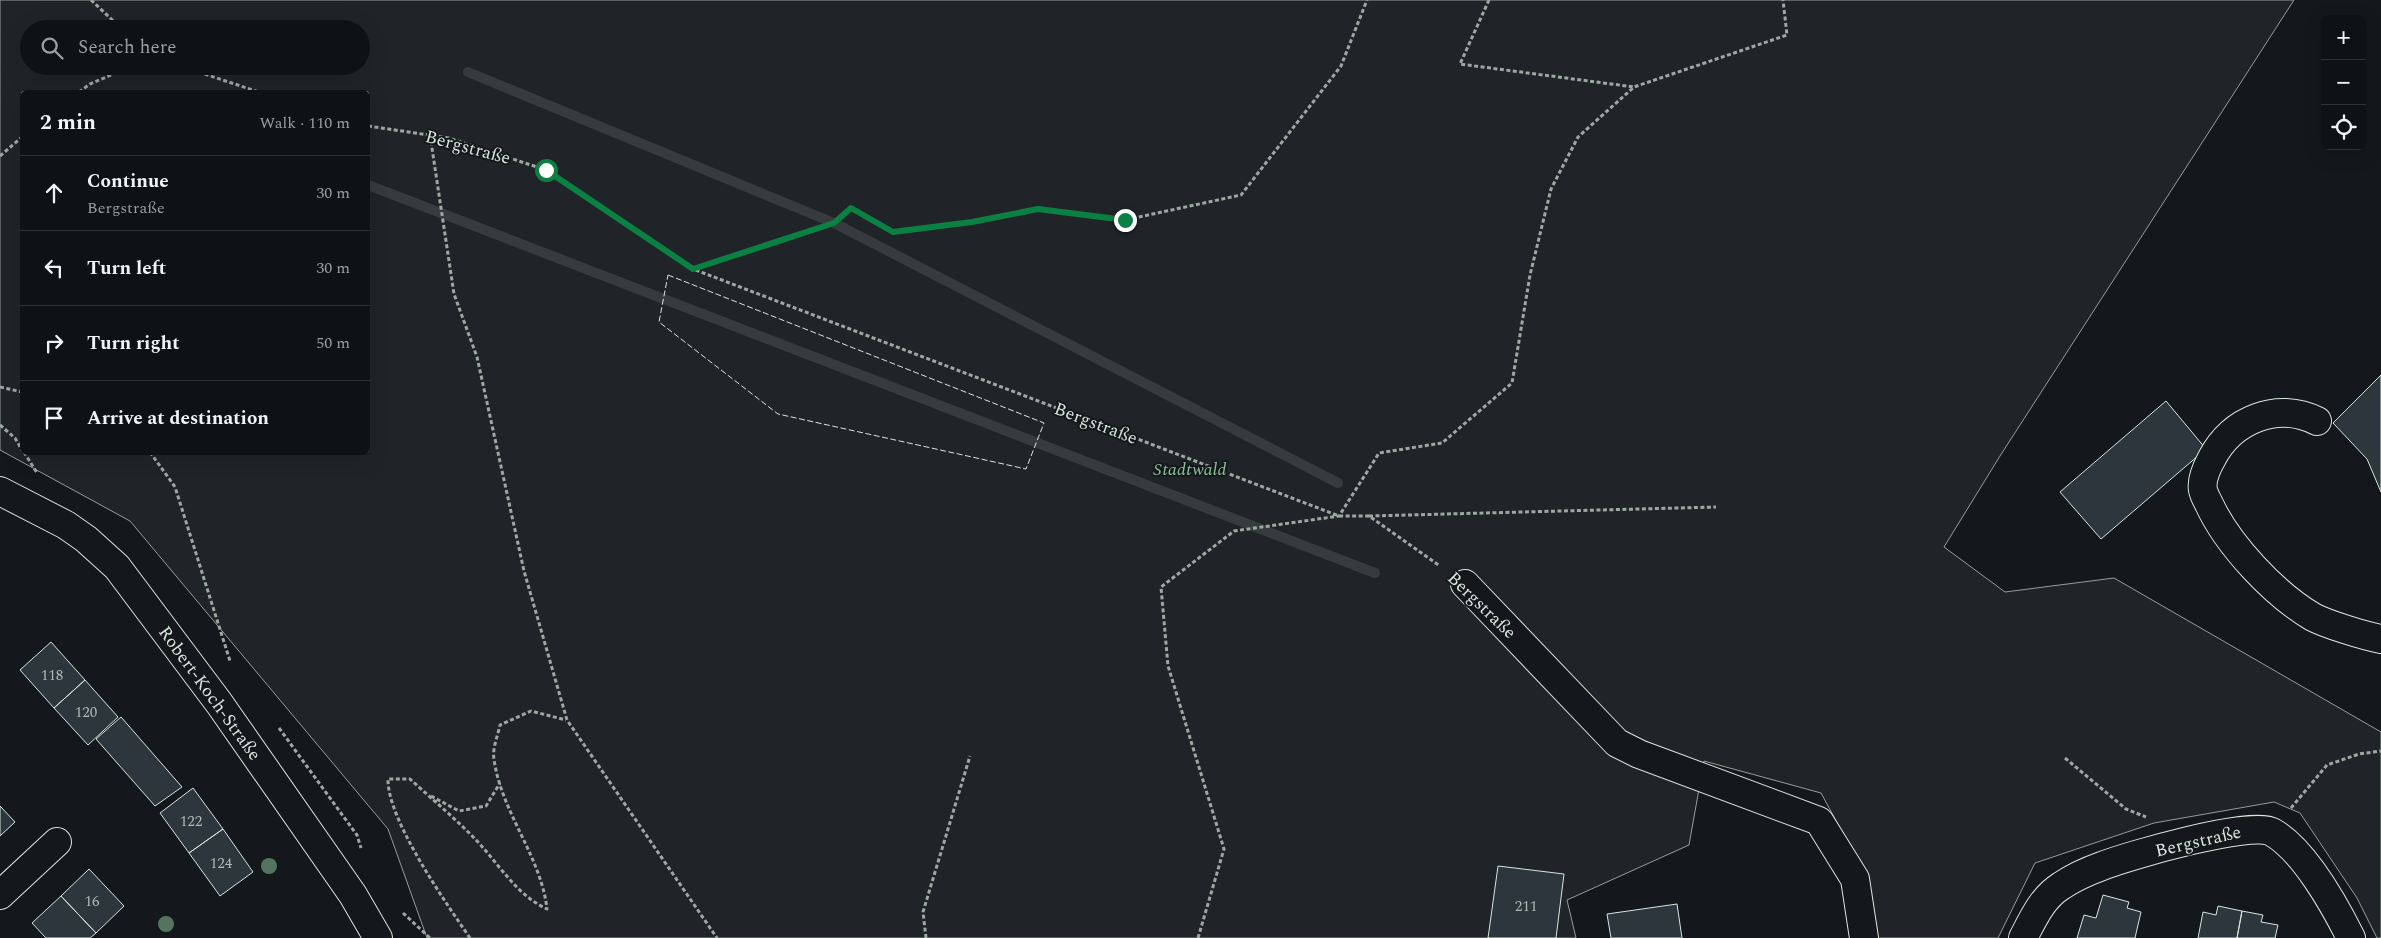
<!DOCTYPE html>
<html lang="en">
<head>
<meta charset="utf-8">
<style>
	:root { --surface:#0f1215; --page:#1d2022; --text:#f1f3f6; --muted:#9b9ea0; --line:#2f3234 }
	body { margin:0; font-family:Spectral,serif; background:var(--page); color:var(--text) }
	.controls { position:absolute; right:15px; top:15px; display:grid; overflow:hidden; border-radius:8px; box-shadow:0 5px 20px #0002 }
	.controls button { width:45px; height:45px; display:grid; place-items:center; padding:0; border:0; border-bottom:1px solid var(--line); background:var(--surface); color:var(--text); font:25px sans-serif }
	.stop { position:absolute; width:15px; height:15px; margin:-11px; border:4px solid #0b8043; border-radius:50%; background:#fff }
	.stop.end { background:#0b8043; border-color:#fff; box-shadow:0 1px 5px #0008 }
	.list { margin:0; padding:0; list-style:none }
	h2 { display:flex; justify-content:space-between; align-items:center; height:65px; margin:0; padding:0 20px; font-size:21px }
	h2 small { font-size:16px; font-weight:400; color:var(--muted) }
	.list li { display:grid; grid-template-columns:32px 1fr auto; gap:15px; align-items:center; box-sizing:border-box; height:75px; padding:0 20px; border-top:1px solid var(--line) }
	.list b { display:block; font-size:19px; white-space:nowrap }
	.list p { margin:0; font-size:16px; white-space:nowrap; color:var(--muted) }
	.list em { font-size:16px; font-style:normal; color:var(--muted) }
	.icon { flex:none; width:28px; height:28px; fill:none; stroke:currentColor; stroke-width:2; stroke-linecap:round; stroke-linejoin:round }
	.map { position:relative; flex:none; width:2381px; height:938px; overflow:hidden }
	.search { position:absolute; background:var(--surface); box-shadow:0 5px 20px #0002; left:20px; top:20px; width:350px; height:55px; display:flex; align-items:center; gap:12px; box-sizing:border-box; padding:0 18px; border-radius:28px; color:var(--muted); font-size:19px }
	.panel { position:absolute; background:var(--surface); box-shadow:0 5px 20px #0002; left:20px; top:90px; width:350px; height:365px; border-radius:8px }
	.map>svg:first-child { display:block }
	.green { fill:#202428; stroke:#939e99; fill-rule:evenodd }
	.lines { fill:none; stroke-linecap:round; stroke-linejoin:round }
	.stream { stroke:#363b3e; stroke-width:10 }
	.building { fill:#2c363c; stroke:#d8e6dc }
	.minor-casing { stroke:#d8e6dc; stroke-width:30 }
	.path { stroke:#9da8a2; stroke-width:3; stroke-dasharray:4 2.5; stroke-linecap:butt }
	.minor { stroke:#14181c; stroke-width:28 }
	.fence { stroke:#d8e6dc; stroke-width:1; stroke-dasharray:6 2.5; stroke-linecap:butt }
	.tree { fill:#55745f }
	.route { stroke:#0b8043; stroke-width:6 }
	.labels { text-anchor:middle; stroke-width:4; stroke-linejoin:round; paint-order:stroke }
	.number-label { font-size:15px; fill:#adbab4 }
	.street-label { font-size:18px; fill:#d8e6dc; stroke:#14181c }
	.park-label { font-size:18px; font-style:italic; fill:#8ac095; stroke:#14181c }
</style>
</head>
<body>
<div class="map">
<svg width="2381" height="938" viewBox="0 0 2381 938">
	<rect width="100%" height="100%" fill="#14181c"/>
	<path class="green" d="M0,0H2294L2000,456L1944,547L2005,592L2114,578L2381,732V938H2377L2357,898L2300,813L2274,802L2154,823L2035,863L1998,938H1877L1859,863L1821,793L1704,761L1689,845L1567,900L1576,938H427L388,829L130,521L0,450ZM29,29H361V66H29ZM22,92H368V452H22Z"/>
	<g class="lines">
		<path class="stream" d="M468,72L834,223L1338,483
			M368,185L1375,573"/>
	</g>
	<path class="building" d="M2381,375V492L2367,459L2333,423Z
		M2166,401L2206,449L2101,539L2060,492Z
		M51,642L85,680L54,708L20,670Z
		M85,680L118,717L88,745L54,708Z
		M121,717L182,787L155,806L96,739Z
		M193,788L223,829L189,853L160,813Z
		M0,806L15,822L0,836Z
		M223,829L253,872L220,896L189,853Z
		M1498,866L1564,874L1556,938H1488Z
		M89,869L124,906L96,933L61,896Z
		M2103,895L2129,902L2127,908L2141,912L2135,938H2077L2084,915L2096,918Z
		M61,896L96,933L90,938H46L32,923Z
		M1677,904L1682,938H1611L1607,914Z
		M2218,906L2242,911L2237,938H2198L2203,912L2216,915Z
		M2242,911L2263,915L2261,922L2278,925L2275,938H2237Z"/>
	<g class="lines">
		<g class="minor-casing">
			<path id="minor" d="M2317,421C2277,401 2232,420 2212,458C2207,467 2201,480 2203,490C2204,495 2207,500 2209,504C2228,545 2274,594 2313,617C2326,624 2365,636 2381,639
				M0,491L66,525L86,539L117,567L219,703L353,895L378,938
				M1465,584L1617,743L1639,754L1819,821L1855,879L1864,938
				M0,895L57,842
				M2023,938C2033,919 2042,898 2061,886C2073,878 2088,871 2102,866C2127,856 2252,820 2272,832C2304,850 2335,906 2351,938"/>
		</g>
		<path class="path" d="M91,0L122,29
			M1489,0L1460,64L1634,87
			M180,66L259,92
			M79,92L90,84L132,66
			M368,126L449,138L546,170L693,269L1339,516H1369L1440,566
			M430,135L454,294L477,357L524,571L567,720L717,938
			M0,156L22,137
			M693,269L834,223L851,208L893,232L972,222L1038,209L1125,220L1241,195L1341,66L1367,0
			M0,387L22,392
			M0,425L15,438L22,450
			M24,452L37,473
			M150,452L175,487L230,661
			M1369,516L1716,507
			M279,728L357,835L361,848
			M2065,758L2126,809L2146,817
			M431,796L459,811L486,806L500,783
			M2291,808L2327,765L2359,754L2381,751
			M403,913L430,938
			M470,938C446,903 387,819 388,779H410C433,800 457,820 478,842C500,866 518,896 547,909C541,856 501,812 494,759C492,749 498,735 500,725L531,711L566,720
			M926,938L923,912L970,756
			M1198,938L1224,849L1168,666L1161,587L1234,531L1339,516L1379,453L1442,443L1512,383L1530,275L1551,189L1578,137L1634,87L1787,35L1783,0"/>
		<use href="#minor" class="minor"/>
		<path class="fence" d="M668,275L1044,423L1026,469L778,414L659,322Z"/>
	</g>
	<g class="tree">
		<circle cx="269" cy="866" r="8"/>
		<circle cx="166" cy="924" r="8"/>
	</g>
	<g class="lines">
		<path class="route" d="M546,170L693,269L834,223L851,208L893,232L972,222L1038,209L1125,220"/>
	</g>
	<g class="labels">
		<g class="number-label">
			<text x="52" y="680">118</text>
			<text x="86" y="717">120</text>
			<text x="191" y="826">122</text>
			<text x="221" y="868">124</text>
			<text x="92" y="906">16</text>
			<text x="1526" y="911">211</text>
		</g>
		<g class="street-label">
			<text transform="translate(468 147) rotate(15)" y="6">Bergstraße</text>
			<text transform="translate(1096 423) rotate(21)" y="6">Bergstraße</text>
			<text transform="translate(1482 605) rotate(44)" y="6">Bergstraße</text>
			<text transform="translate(210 693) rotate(54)" y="6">Robert-Koch-Straße</text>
			<text transform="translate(2198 841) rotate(-13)" y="6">Bergstraße</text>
		</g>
		<g class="park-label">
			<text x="1190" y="475">Stadtwald</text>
		</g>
	</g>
</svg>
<div class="controls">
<button>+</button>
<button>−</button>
<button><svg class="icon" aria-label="locate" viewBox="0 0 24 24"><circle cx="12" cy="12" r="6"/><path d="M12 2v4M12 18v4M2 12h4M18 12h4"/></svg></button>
</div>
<div class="stop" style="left:546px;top:170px"></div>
<div class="stop end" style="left:1125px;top:220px"></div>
<div class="search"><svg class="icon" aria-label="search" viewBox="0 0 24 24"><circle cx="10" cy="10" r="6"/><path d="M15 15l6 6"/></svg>Search here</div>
<section class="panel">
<h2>2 min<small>Walk · 110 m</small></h2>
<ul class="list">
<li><svg class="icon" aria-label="ahead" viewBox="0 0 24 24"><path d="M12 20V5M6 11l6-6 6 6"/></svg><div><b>Continue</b><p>Bergstraße</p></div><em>30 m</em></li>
<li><svg class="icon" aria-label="left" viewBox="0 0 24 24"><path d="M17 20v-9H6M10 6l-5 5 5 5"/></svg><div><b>Turn left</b></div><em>30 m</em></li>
<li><svg class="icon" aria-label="right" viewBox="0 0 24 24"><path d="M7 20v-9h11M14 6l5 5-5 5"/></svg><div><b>Turn right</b></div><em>50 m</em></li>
<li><svg class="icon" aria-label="arrive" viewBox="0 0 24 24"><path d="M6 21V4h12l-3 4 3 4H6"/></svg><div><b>Arrive at destination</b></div></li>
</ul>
</section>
</div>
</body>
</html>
